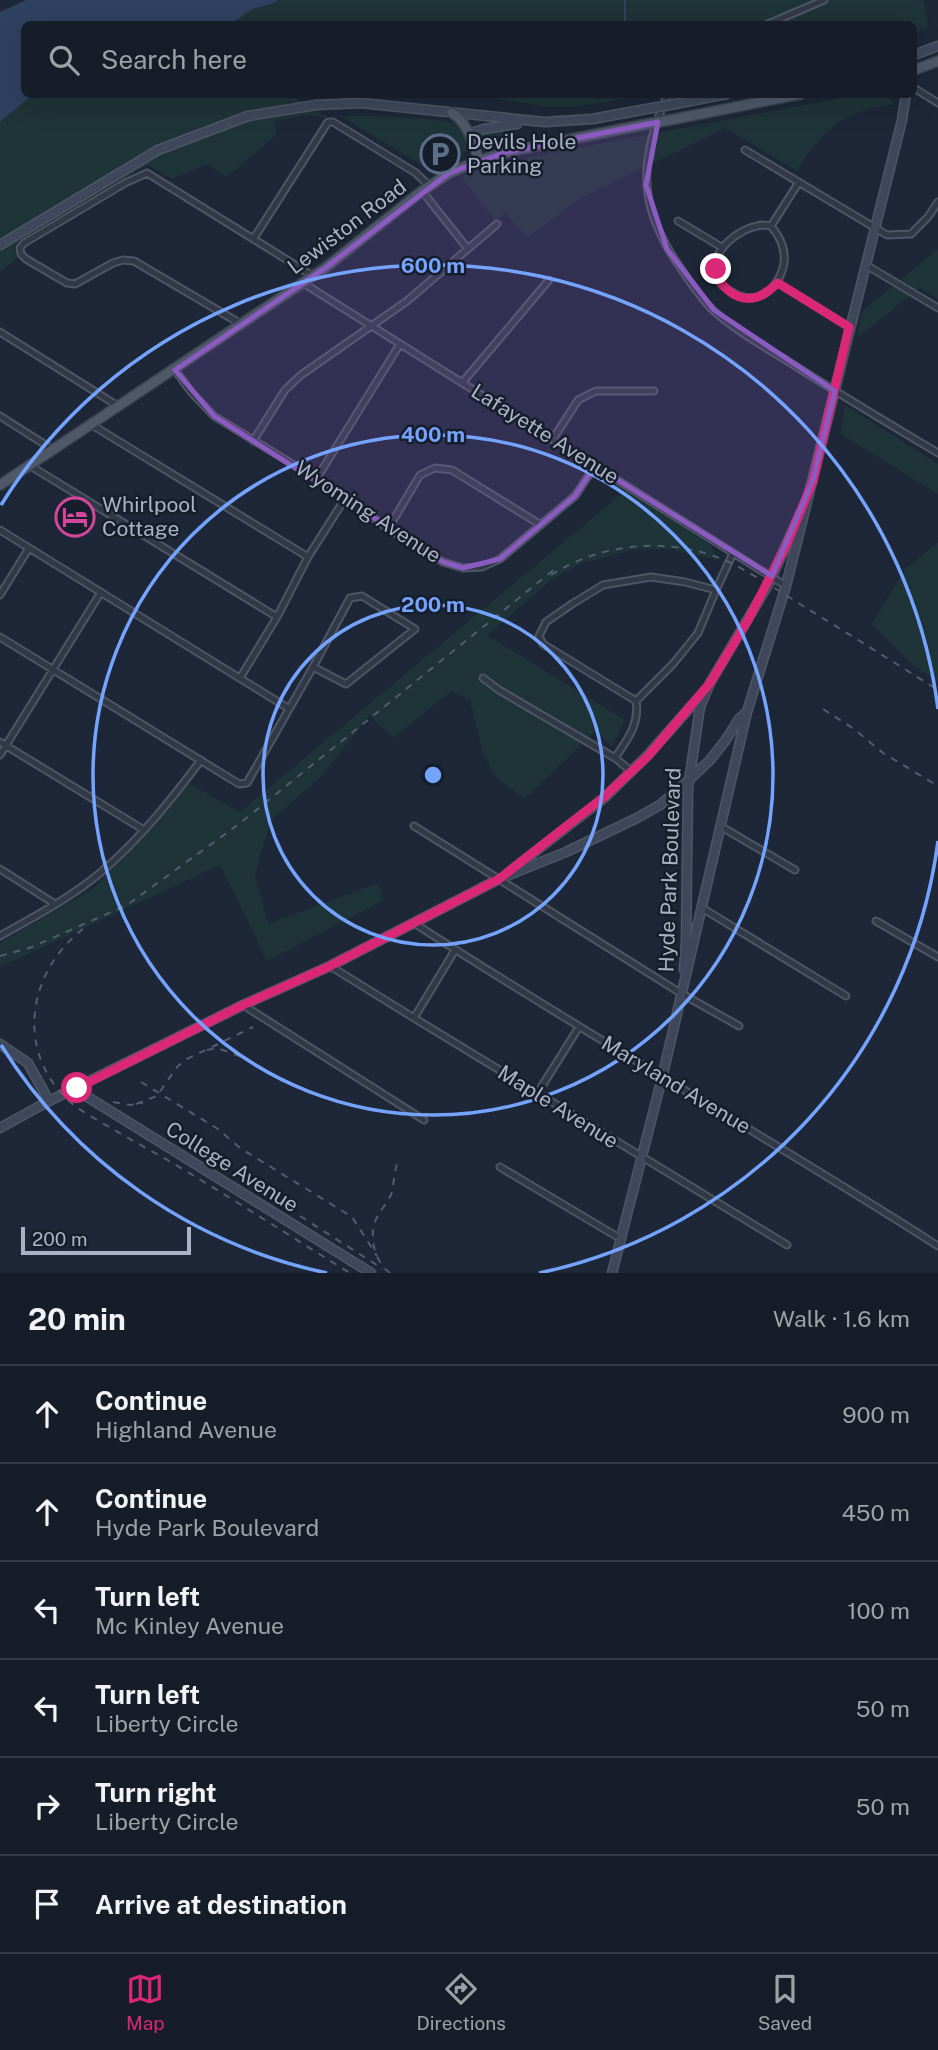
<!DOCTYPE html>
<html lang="en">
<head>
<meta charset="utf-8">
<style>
	:root { --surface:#161d29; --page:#232a35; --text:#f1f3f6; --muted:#9ea2a8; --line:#353b46; --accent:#db2777 }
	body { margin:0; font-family:"Public Sans",sans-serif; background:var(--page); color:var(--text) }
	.scale { position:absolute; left:21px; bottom:18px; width:170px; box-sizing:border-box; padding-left:7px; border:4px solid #aab3c5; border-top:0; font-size:19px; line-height:24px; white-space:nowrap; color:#aab3c5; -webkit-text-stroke:5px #171e2b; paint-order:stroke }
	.stop { position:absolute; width:21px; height:21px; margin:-16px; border:5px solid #db2777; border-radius:50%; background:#fff }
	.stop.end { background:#db2777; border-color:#fff; box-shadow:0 2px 7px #0008 }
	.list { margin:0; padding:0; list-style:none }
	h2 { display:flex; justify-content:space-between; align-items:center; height:91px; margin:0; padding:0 28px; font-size:30px }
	h2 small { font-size:23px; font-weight:400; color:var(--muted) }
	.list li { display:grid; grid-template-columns:46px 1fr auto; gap:21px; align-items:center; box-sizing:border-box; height:98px; padding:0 28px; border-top:2px solid var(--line) }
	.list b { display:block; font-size:26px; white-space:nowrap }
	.list p { margin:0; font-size:23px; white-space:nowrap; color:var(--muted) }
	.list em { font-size:23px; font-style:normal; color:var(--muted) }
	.icon { flex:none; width:38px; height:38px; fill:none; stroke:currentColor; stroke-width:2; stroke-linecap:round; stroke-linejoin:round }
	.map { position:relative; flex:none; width:938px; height:1273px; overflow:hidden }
	.search { position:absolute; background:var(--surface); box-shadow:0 7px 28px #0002; left:21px; right:21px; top:21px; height:77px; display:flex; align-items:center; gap:18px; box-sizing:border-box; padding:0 24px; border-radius:10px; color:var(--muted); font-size:26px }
	.sheet { height:679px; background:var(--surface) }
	nav { display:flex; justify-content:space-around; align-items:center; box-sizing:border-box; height:98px; border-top:2px solid var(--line); background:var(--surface); font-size:19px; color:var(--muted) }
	nav a { display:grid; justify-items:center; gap:4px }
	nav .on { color:var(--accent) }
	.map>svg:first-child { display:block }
	.green { fill:#1f3438 }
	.water { fill:#2f4160 }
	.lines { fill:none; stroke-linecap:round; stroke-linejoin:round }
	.stream { stroke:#2f4160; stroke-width:2 }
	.street-casing { stroke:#4e5665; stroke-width:9 }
	.secondary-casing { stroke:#4e5665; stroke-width:11 }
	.primary-casing { stroke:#3a4250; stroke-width:12 }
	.street { stroke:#313947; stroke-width:5 }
	.secondary { stroke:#3e485a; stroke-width:8 }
	.primary { stroke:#4e5868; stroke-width:9 }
	.rail { stroke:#525d6f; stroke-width:2; stroke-dasharray:7 7; stroke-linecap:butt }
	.secondary-bridge-casing { stroke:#4e5665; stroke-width:11; stroke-linecap:butt }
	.primary-bridge-casing { stroke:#3a4250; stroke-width:12; stroke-linecap:butt }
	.secondary-bridge { stroke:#3e485a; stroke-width:8 }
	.primary-bridge { stroke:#4e5868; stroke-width:9 }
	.route { stroke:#db2777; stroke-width:9 }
	.marked { fill:#8b5bc1; fill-opacity:0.2; stroke:#8b5bc1; stroke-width:5; stroke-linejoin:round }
	.ring { fill:none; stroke:#75a4ff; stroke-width:3.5 }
	.labels { text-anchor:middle; stroke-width:5; stroke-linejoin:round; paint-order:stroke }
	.poi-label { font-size:21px; fill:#aab3c5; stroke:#171e2b; text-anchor:start }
	.street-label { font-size:21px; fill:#aab3c5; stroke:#171e2b }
	.centre { fill:#75a4ff; stroke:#171e2b; stroke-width:3.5 }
	.ring-label { font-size:21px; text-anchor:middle; font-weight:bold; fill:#75a4ff; stroke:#171e2b; stroke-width:5; stroke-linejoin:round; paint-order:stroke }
</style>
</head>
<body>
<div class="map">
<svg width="938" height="1273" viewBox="0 0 938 1273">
	<rect width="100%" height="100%" fill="#1d2737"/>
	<path class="green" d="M262,0H924L928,27L914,33V24H220Z
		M28,95H290L328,118L308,115L275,121L276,135L227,177L207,164L172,179L148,165L19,240L14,248L17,258L0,272V120Z
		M480,95H640C612,100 585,108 557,107C531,106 505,99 480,95Z
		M856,95H888L894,105C848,107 820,132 797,171L726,128L584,196L528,237L505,213L495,220L461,176L499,163Z
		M341,116C400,114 457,121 515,133L472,148L433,172Z
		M938,249V299L920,288L858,337L861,312Z
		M845,405L938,464V494L841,434Z
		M626,490L712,546L717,560L671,549H636L580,564L551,580L487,635L625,720L612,747L596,730L525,799L495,777L483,753L470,700L451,691L393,738L369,715L322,776L271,820L255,874L268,924L378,883L384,900L267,961L220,865L0,967V943L93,889L161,817L188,783L240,812Z
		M938,542V681L914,666L872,624L905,569Z"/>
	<path class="water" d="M26,0H278L271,4L252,9L230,24H24V94L32,95L0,122V12Z"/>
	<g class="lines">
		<path class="stream" d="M625,0V24"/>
		<g class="street-casing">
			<path id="street" d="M768,24L824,0
				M914,88L938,103
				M668,94C636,165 639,211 684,273C693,286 702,300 714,311C738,333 769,349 797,367C844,397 891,425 938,453
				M745,150L887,235L911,234L928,217L938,202
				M422,191L468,249
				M678,221L723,248
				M761,225L771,226C782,239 788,254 782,271C774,293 754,306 732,292C726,289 719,285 717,277C708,250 739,229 761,225Z
				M771,226L799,182
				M254,238L328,122H333L416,173L429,186
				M866,265L938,308
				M303,283L786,586
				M778,283L849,327
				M241,324L134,261L123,260L113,263L75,284L67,283L26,259L21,254L20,248L24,243L125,183L147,173L313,276
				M0,332L118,406
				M175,370L192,393L214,416L346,497L388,529L443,562L463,568L482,567L500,559L575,496L595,466
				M462,383L549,280
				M0,416L52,449
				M92,425L308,557
				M553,439L578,400L596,391H654
				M253,441L285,390L301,375L407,301L497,224
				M29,465L277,617
				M317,478L400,344
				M388,529L420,475L435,468L452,470L541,525
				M0,530L288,708
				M0,595L29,548
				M362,596L415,629L346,684L313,667L350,598Z
				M0,637L239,784L247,783L313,667
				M240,678L277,617L308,557L346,497
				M483,678L499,690L615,758
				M636,701L543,644L539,636L546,622L572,604L603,585L651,577L685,582L716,590L733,553
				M0,742L144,830
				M0,755L101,592
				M631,771L615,758C627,740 640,724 636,701L673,664L698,633L716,590
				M414,826L682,994L739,1026
				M720,826L795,870
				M0,869L55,904
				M702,908L846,996
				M876,921L938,957
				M414,923C586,1035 765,1135 938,1246
				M0,936C34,917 70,898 100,873C139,840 171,800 201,760
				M330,966L414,1018L787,1245
				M243,1005L424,1120
				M414,1018L455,950
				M537,1094L579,1027
				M500,1167L621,1239"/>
		</g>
		<g class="secondary-casing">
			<path id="secondary" d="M914,55L938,46
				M675,104L727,94
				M469,134L484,129L517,124
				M0,245L158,150L248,116L316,105L361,103L545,122L592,119L652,108
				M509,872L604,798L647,756L702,694
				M684,970L686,942L688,788L700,707L710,683L768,585L801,512
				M0,1044L28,1063L49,1101
				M77,1088L86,1096L371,1273
				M0,1128L49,1101L243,1005L330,966L499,879L566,852L637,818L660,805L689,780L710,760L725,741L739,719L747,712
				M612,1273L662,1078L747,712L786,586L902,120L906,94"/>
		</g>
		<g class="primary-casing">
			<path id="primary" d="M914,70L938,61
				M452,113C468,123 473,143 479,160
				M670,120L801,94
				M0,485L325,268L422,191L449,173L475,162L506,152L647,124"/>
		</g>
		<use href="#street" class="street"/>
		<use href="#secondary" class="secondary"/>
		<use href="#primary" class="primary"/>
		<path class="rail" d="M551,575C603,542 672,536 729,562C759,577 788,597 816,614C857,639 898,665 938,690
			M823,709L854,729L883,753L938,786
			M83,929C31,969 16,1042 61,1093C71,1105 85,1113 99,1121C121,1134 142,1146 164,1158C227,1195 288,1235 350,1273
			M0,956L32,947L127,905L239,824L556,568
			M207,1050L217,1048L242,1057
			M141,1082L218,1129L240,1148L352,1217L377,1256
			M113,1102L130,1105L143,1103
			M136,1104L157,1096L177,1067L185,1060L253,1027
			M300,1216L383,1269
			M390,1273C375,1262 369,1239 375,1222C379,1211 388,1203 392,1192C394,1183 394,1173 397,1164"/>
		<g class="secondary-bridge-casing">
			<path id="secondary-bridge" d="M652,108L675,104"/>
		</g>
		<g class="primary-bridge-casing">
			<path id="primary-bridge" d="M647,124L670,120"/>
		</g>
		<use href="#secondary-bridge" class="secondary-bridge"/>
		<use href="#primary-bridge" class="primary-bridge"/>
	</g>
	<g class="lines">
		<path class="route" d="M77,1088L243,1005L330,966L499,879L604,797L648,756L710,683L748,620L786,546L813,481L849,327L778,283C771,289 762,297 753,298C735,301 718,285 716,269"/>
	</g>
	<path class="marked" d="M658,122L646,185L667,249L714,310L835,391L813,480L772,576L595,466L575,496L500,559L463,568L443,562L214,416L175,370L325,268L449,173L506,152Z"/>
	<g class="ring">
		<circle cx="433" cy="775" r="170"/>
		<circle cx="433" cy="775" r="340"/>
		<path d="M938 841A509 509 0 0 1 539 1273M327 1273A509 509 0 0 1 1 1045M1 505A509 509 0 0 1 938 709"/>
	</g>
	<defs>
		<g id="parking-ring" transform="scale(2.0125)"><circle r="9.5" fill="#171e2b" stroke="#5c6f8a" stroke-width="1.5"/><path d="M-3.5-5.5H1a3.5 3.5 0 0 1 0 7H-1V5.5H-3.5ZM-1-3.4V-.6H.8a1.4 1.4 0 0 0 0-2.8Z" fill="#5c6f8a"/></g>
		<g id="hotel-ring" transform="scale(2.0125)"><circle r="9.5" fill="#171e2b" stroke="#d1479c" stroke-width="1.5"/><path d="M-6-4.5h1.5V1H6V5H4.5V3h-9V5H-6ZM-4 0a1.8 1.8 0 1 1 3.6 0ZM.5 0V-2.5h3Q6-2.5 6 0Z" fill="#d1479c"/></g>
	</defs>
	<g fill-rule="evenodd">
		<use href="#parking-ring" x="440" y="154"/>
		<use href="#hotel-ring" x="75" y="517"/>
	</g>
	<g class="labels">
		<g class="poi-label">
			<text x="467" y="149">Devils Hole<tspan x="467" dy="24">Parking</tspan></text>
			<text x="102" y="512">Whirlpool<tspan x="102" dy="24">Cottage</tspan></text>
		</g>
		<g class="street-label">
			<text transform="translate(347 227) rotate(-37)" y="7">Lewiston Road</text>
			<text transform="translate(545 434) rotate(32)" y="7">Lafayette Avenue</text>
			<text transform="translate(368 512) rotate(33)" y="7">Wyoming Avenue</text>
			<text transform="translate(670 870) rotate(-88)" y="7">Hyde Park Boulevard</text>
			<text transform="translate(676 1085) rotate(31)" y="7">Maryland Avenue</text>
			<text transform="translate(558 1107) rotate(32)" y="7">Maple Avenue</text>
			<text transform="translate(232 1167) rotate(32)" y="7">College Avenue</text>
		</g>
	</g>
	<circle cx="433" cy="775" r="10" class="centre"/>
	<g class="ring-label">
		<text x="433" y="273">600 m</text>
		<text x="433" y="442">400 m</text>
		<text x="433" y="612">200 m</text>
	</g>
</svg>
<div class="scale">200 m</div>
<div class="stop" style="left:77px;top:1088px"></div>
<div class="stop end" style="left:716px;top:269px"></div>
<div class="search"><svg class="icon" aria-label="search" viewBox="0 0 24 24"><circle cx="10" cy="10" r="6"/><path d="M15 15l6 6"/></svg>Search here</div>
</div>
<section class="sheet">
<h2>20 min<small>Walk · 1.6 km</small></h2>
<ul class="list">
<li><svg class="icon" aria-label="ahead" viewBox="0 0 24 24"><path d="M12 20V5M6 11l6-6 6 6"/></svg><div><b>Continue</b><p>Highland Avenue</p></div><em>900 m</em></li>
<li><svg class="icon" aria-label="ahead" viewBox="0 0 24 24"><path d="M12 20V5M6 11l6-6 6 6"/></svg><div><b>Continue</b><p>Hyde Park Boulevard</p></div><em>450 m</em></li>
<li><svg class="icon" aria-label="left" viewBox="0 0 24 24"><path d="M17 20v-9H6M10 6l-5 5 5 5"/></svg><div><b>Turn left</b><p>Mc Kinley Avenue</p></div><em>100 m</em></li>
<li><svg class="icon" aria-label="left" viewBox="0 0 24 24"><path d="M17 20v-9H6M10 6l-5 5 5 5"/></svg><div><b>Turn left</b><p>Liberty Circle</p></div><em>50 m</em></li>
<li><svg class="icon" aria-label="right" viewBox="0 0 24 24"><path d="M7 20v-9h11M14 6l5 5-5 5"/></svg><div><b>Turn right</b><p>Liberty Circle</p></div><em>50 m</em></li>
<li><svg class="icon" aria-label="arrive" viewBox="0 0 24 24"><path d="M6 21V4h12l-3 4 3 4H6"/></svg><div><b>Arrive at destination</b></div></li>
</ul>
</section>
<nav>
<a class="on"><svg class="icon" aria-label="map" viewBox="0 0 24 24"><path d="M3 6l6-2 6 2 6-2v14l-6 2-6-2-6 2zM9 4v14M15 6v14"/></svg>Map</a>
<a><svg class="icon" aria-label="directions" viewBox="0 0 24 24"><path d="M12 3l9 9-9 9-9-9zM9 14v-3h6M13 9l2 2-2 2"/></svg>Directions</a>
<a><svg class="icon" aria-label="saved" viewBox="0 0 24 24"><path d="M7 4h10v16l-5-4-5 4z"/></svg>Saved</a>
</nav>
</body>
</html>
